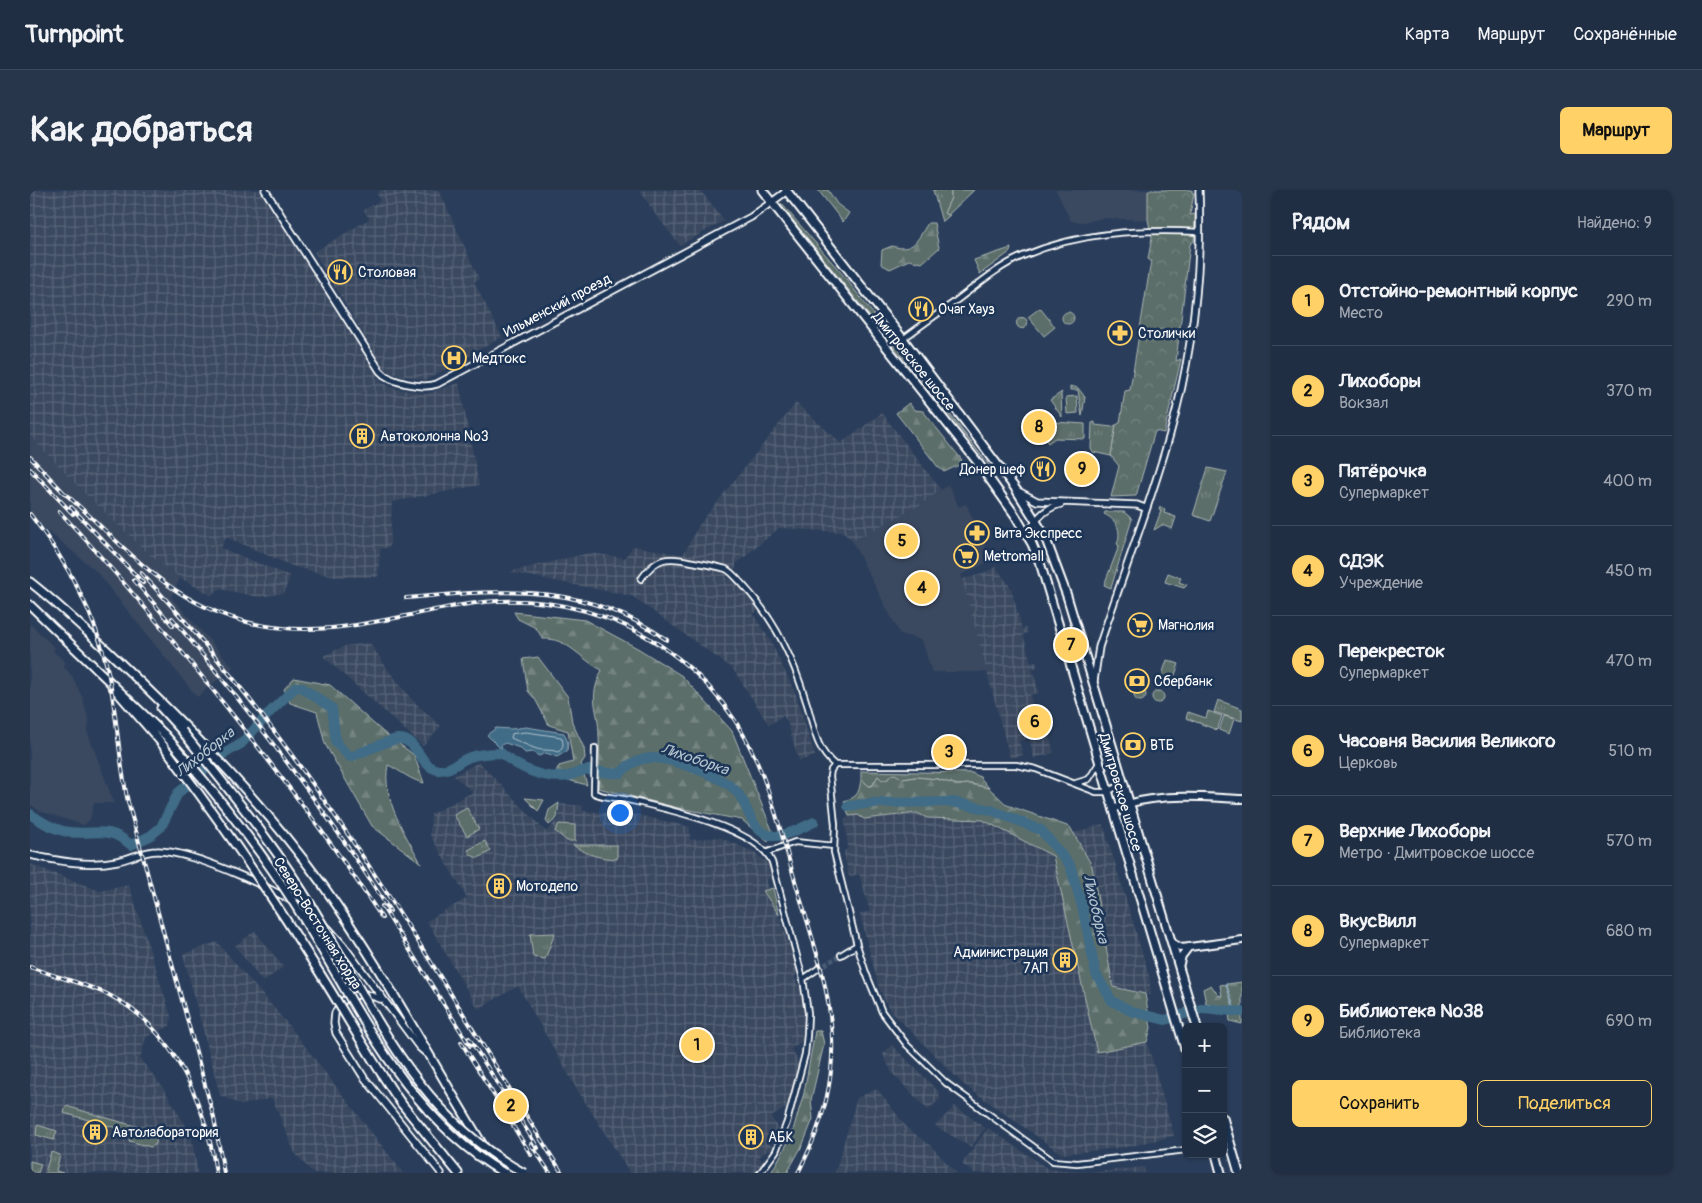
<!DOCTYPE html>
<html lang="ru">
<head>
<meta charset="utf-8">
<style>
	:root { --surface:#202e44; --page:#28364b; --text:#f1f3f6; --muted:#a2a8b2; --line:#3d4a5d; --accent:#ffd166 }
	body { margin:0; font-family:Pangolin,sans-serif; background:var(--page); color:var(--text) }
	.controls { position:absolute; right:15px; bottom:15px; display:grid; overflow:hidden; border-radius:8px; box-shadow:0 1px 4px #0004 }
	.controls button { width:45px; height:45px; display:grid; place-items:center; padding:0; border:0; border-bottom:1px solid var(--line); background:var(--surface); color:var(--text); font:25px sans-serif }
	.you { position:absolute; left:589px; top:622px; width:18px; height:18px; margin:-12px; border:4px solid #fff; border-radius:50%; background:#1a73e8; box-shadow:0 0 0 8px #1a73e833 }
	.badge { display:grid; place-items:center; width:32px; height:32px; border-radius:50%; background:var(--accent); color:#111; font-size:16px; font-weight:700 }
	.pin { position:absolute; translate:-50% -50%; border:2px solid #fff; box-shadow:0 1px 5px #0006 }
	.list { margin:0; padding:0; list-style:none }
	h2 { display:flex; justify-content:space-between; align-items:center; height:65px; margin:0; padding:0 20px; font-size:21px }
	h2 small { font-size:16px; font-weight:400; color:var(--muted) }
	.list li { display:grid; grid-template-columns:32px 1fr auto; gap:15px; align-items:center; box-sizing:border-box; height:90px; padding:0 20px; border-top:1px solid var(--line) }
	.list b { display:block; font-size:19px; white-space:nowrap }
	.list p { margin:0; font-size:16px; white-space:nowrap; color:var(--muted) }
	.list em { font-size:16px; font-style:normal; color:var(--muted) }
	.actions { display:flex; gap:10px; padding:15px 20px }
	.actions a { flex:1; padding:11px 0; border:1px solid var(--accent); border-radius:8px; text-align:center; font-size:18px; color:var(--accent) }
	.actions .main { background:var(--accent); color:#111 }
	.icon { flex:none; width:28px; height:28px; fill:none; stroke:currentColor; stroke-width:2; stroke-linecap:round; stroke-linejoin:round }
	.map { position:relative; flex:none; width:1212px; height:983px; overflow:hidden; border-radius:8px }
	header { display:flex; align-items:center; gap:30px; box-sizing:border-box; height:70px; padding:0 25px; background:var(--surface); border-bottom:1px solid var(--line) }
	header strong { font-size:24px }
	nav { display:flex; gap:28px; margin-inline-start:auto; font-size:18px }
	.intro { display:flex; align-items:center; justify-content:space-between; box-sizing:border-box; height:120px; padding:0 30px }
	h1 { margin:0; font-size:35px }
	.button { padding:12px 22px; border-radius:8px; background:var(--accent); color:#111; font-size:18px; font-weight:700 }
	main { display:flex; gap:30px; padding:0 30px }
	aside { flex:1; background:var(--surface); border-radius:8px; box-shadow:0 1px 4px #0004 }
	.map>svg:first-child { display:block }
	.built { fill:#3a4960 }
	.industrial { fill:url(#industrial-grid) }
	.grass { fill:url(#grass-tufts); stroke:#adb6b4 }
	.forest { fill:url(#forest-firs); stroke:#adb6b4 }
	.park { fill:url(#park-crowns); stroke:#adb6b4 }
	.pitch { fill:#5b6e69; stroke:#adb6b4 }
	.water { fill:#416c87; stroke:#8da7b7 }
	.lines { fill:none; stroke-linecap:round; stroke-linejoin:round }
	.shore { stroke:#b3c4cf; stroke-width:1 }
	.stream { stroke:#8da7b7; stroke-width:2 }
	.river { stroke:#416c87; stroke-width:10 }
	.minor-tunnel { stroke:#4a5b74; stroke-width:4.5; stroke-dasharray:4.5 2; stroke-linecap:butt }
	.minor-casing { stroke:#fff; stroke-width:8 }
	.tertiary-casing { stroke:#fff; stroke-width:9 }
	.secondary-casing { stroke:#fff; stroke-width:10 }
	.primary-casing { stroke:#fff; stroke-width:11 }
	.minor { stroke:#1d3557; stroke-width:4.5 }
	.tertiary { stroke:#1d3557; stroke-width:5.5 }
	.secondary { stroke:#1d3557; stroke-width:6 }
	.primary { stroke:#1d3557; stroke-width:7 }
	.rail-casing { stroke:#fff; stroke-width:4 }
	.rail { stroke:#1d3557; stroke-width:2; stroke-dasharray:5.5; stroke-linecap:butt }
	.primary-bridge-casing { stroke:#fff; stroke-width:11; stroke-linecap:butt }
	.primary-bridge { stroke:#1d3557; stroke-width:7 }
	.labels { text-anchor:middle; stroke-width:5; stroke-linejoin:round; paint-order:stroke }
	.poi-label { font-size:14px; fill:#fff; stroke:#1d3557; text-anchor:start }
	.street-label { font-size:14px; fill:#fff; stroke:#1d3557 }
	.water-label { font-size:15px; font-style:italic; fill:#b3c4cf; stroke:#1d3557 }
</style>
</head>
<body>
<header>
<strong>Turnpoint</strong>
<nav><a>Карта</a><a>Маршрут</a><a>Сохранённые</a></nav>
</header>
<div class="intro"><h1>Как добраться</h1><a class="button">Маршрут</a></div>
<main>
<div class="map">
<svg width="1212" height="983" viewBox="0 0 1212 983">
	<defs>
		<pattern id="industrial-grid" width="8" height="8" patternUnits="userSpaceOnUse" patternTransform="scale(1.25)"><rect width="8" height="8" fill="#3a4960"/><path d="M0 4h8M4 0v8" fill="none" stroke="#586478"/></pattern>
		<pattern id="grass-tufts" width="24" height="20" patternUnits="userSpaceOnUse" patternTransform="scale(1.25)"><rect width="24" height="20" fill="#5b6e69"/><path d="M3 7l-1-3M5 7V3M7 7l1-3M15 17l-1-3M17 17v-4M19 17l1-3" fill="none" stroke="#748480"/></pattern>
		<pattern id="forest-firs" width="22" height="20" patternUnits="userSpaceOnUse" patternTransform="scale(1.25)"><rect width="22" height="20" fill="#5b6e69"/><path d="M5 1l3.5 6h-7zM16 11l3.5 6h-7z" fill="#748480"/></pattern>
		<pattern id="park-crowns" width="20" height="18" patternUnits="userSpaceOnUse" patternTransform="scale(1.25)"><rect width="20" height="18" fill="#5b6e69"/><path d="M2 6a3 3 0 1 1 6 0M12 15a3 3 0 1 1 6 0" fill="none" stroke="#748480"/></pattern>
	</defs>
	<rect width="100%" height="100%" fill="#2a3e5b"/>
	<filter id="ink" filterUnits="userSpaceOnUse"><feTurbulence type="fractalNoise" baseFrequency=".02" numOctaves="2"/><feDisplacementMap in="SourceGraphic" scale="10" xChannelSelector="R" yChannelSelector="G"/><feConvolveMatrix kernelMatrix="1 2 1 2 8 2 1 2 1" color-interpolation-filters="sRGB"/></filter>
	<g filter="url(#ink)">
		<path class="built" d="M1026,0H1118V30L1074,28L1053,32L1041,31Z
			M0,246L50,299L123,368L150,388L141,407L203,477L167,507L66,381L0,326Z
			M918,295L929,317L936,314L962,370L931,385L957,482H902L892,450L870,444L822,351L889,316Z
			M0,434L25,458L23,461L36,473L33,476L42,486L53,509L59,533L57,541L84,613H64L60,629L54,635L10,621L0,614Z"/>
		<path class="industrial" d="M0,0H229L351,192L362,198L396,204L429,193L449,295L362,312L360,357L350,359L348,387H305L262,376L196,347L191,358L260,386L254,403L229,407L190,399L181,405L150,388L123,368L50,299L0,246Z
			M352,0H409L449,89L444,92L472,147L396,190L364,184L354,179L284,62L339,29L334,20L350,11L347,3Z
			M610,0H670L694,31L650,55L625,24Z
			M766,213L811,253L852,223L911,300L889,316L822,351L813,342L749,338L706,374V378L696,387L713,398L730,419L723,424L740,450L766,505L785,566L769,571L757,531L753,526L739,535L703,479L602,406L479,382L559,363L595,368L603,356L653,365L669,335Z
			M966,377L981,398L992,439L996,438L998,443L993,444L1001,473L1006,472L1007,477L1002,479L1009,503L1000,505L1009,540L1017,538L1024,563L1004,568L999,548L989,551L993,565L980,568L932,389L949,385Z
			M340,453L358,480L383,511L411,536L393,556L293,466L315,456Z
			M449,572L516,642L528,629L530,614L553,616V621L608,625L660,637V650L689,647L723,662L738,673L742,687L736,690L738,699L732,701L750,728L768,780L764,788L773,804L774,850L761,859L770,874L759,916L741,927L750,942L738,949L742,958L729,966L734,975L727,983H600L545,896L488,796L448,819L397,731L437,708L400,645L401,624L443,602L424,586Z
			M887,623L897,628L953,630L1023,666L1067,861L1117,852L1144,946L1097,957L1032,964L933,894L865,825H862L849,798L830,724L840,721L830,687L829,684L819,687L814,662L818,658L815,630L819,626L828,625L834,629Z
			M1073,634L1119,785L1121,805L1083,797L1062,676L1043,643Z
			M0,674L70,701L99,695L141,826L140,836L116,847L110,869L132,896L161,945L168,983H0Z
			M225,741L253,777L233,792L205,756Z
			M187,752L256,832L373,983H283L265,963L242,908L211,915L190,905L153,764Z
			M862,855L909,902L910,909L898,920L862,883L853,864Z
			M847,899L878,939L901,956L926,983H805L827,908Z
			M925,916L955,938L941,957L905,936Z
			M958,938L1018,979L1058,983L1114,977L1115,983H944L932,974Z"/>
		<path class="grass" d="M788,0H798L807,14L819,23L813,32Z
			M903,0H921V8L916,19L918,25H920L912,32Z
			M751,13L814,86L964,282L751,15Z
			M1025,232L1055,234V249L1025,248L1018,253L1011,244Z
			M1065,232V235L1082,237L1086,235L1081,266L1063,262L1061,258L1062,233Z
			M1178,278L1197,282L1180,331L1163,325Z
			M1130,317L1135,319L1134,323L1146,327L1142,339L1132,335L1124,340L1131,321L1129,320Z
			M1075,322H1094L1102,329L1081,398L1074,395L1089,356L1087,354C1092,341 1087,330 1074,324Z
			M1104 505a6 6 0 1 1 12 0a6 6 0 1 1-12 0Z
			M1188,510L1212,519V531L1184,522Z
			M831,581L942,583L950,587L959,598L940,594L927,595L907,589L885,587L873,589L861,585L857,590H851L848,586L842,596H839L831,589Z
			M495,608L514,610L508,621Z
			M529,613L527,628L519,635L516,631L519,620Z
			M529,634L545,635V651H537L525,641Z
			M455,651L461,661L448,668L441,665L438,660Z
			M543,655H587V669C569,668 557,665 543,655Z
			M743,698L749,725L733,701Z
			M525,743L515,769L503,767L500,744Z
			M36,916L108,937L123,938L128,942L126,954L121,957L99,951L101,942L34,923Z
			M7,935L27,941L24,950L6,945Z
			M21,962L30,965L26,981L33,983H15Z
			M0,971L11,974L8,983H0Z"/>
		<path class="forest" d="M921,0H944L918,25L914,23L921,8Z
			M898,33H904L909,58L892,73L879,70L860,79L851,74L852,60L862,56C884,63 887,50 898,33Z
			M981,58L980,62L950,84L944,70Z
			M879,213L884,220L893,221L932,270L929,275L914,282L908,277L866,223Z
			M484,422L555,430L609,459L652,486L702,541L742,640L738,652L712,630L649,618L568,598C569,581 570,564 569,547C569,516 557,512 572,480C551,470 537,447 513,449L506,438L488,429Z
			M508,467L538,507L542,532L554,558L555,568L551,574L557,595L523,586L529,576L543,572L538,541L519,535L505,509L498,501L493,469Z
			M264,488L300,495L353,542L384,565L394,593C380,590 371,581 358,575C351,609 376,645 391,673L342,636L295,554L287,522L260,513L254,499Z
			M865,584L873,589L886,587L907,589L927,595L940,594L959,598L977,615L1040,637L1062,676L1083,797L1115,804L1121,838L1117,852L1067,862L1023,666L953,630L897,628L887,623L834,629L828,625L819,626L814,611C828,607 829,603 831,589L839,596H842L848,586L852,590H857L861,585Z
			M1212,792V834L1200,831L1198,817L1176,813L1173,799L1181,795L1188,805L1192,806L1190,795Z
			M785,841H791L794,854L781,910L783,929L773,954L757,983H741L761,947L774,903Z"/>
		<path class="park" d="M1118,0H1162V3H1164L1160,25L1165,24L1164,51L1160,54L1146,171L1151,169L1134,243L1125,241L1106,306L1081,307L1089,276L1081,266L1086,235L1090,233L1095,201L1100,200L1121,71L1118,69L1122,47L1118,30Z
			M1032 128a6 6 0 1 1 12 0a6 6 0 1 1-12 0Z
			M986.5 133a5.5 5.5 0 1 1 11 0a5.5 5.5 0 1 1-11 0Z
			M1040,196L1048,198L1055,207L1052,226L1048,200H1040Z
			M1032,202L1031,204L1032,227L1020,210Z
			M1138,383L1151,388L1149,392L1157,395L1154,398L1135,392Z
			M1122 507a6 6 0 1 1 12 0a6 6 0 1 1-12 0Z
			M1178,521L1192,526L1187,540L1156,528L1158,522L1176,528Z"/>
		<path class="pitch" d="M1010,118L1025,137L1014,146L998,127Z
			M1047,206L1048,223L1037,224L1036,207Z
			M1137,470L1149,474L1140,498L1129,494Z
			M1194,526L1204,529L1199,544L1189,540Z
			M437,618L449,639L437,646L424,625Z"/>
		<path class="water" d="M496,537L534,543L538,553L537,561L527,567L516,563L509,566L502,562L495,563L490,558L475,553L471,555L472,560L457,545L466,538L481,539Z"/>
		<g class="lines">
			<path class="shore" d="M496,542L531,547C534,552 534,559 528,562C521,559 514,561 507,559C498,556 490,552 481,548L482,544Z"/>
			<path class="stream" d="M1196,794L1205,821"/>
			<path class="river" d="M818,616L844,613L923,612L961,620L1011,640L1040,675L1052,716L1066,784L1082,811L1103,822L1135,830L1174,818L1212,822
				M0,624C12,632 24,640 39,642C65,646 76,634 101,655L120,646L131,637L148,603L192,565L211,554L241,521L266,497H271L302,518L306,553L320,567C332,563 356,551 367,549C388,547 389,577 408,580C421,581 430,570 440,567C449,564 461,563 471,563C488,578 514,590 538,586C545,585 550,580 557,580C569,580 578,585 591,583C599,573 611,568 624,568C643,569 694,587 706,601C719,614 720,645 744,646C757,646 773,637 784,632"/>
			<path class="minor-tunnel" d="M789,778L811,765"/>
			<g class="minor-casing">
				<path id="minor" d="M873,149C889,137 906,125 923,113C945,97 967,77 993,66C1049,42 1109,39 1170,42
					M611,389C626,367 637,366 663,372C674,374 686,376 696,379C702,382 708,390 713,395C744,428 763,467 776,511C784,534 784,558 805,575
					M565,558L564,603C575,608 586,607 598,610C633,618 728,638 742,672L773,789L778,823L777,845L775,864L757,932L746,961L730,983
					M805,575L801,580L800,586L805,635L804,662L827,755L836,783L852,822L877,855L916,893L1023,971L1047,973L1156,960
					M805,575H986L1006,579L1066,602H1077L1092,594
					M1046,593L1059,589L1069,573
					M738,662L765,652L804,656
					M811,765L827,755
					M773,789L789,778"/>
			</g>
			<g class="tertiary-casing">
				<path id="tertiary" d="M235,0L350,181C360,193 393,199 407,194L721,27L757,1
					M988,301L1007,311L1107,315L1115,318
					M1000,349C1000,332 1015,318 1031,314
					M1064,491L1069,457C1092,386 1120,316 1140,244C1162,166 1172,81 1169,0
					M0,665C28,671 59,677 87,671C100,669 113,661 127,661C161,660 262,705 287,728
					M298,738L313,755L389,857L397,864
					M350,809L333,803L314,810L305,823L304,833L306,843L333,886L411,983"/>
			</g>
			<g class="secondary-casing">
				<path id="secondary" d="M1083,619C1124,602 1168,607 1212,609
					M1142,753L1152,758L1212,750
					M1149,777L1152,766L1159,757"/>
			</g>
			<g class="primary-casing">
				<path id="primary" d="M732,0L946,270L985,325L1002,354L1011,376L1156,862
					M756,0L873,149L985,298L1014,344L1037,406L1167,837
					M0,392C36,420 68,452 101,483C170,549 236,617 292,694C357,785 408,884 467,978
					M0,415L135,545
					M82,496L129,550
					M131,518L152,541
					M371,913L428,983
					M1193,928L1209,983
					M1186,964L1191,983"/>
			</g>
			<use href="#minor" class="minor"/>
			<use href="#tertiary" class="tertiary"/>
			<use href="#secondary" class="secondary"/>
			<use href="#primary" class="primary"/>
			<g class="rail-casing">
				<path id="rail" d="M0,267L36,305
					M0,279L43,324
					M32,301C94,354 133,410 217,432C291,451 360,427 432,415C546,395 660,446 716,549C741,596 753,651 768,701C802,810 824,875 768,983
					M41,317L113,393
					M29,321C91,387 149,457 206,529C257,594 307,659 352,728
					M0,324C35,369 64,421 77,477C87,521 88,567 98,612L184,928L194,983
					M111,383C281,561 402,776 532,983
					M104,390L143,436
					M376,408C473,400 553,391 637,450
					M142,428C220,521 295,618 360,721
					M352,716L440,856
					M0,777C26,787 54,793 79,805C144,838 176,915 186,983
					M439,848L508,958
					M431,852L501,965
					M501,954L520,983"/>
			</g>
			<use href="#rail" class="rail"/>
			<g class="primary-bridge-casing">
				<path id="primary-bridge" d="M152,541C194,594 237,645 273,702C340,807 377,919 494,983
					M135,545C181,597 225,652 262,710C324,807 370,923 474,983
					M129,550C187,626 241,704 291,785C318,828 342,872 371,913"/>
			</g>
			<use href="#primary-bridge" class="primary-bridge"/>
		</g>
	</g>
	<defs>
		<g id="restaurant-ring" transform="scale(1.25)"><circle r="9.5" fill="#1d3557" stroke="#ffd166" stroke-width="1.5"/><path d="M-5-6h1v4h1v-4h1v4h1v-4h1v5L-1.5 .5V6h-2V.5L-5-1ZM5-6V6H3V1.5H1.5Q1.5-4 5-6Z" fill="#ffd166"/></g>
		<g id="pharmacy-ring" transform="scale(1.25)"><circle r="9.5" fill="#1d3557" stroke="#ffd166" stroke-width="1.5"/><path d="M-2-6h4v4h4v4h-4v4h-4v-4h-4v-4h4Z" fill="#ffd166"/></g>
		<g id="hospital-ring" transform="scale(1.25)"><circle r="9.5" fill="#1d3557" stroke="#ffd166" stroke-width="1.5"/><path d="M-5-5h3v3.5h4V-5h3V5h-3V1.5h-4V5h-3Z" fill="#ffd166"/></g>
		<g id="building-ring" transform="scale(1.25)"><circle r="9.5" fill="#1d3557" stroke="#ffd166" stroke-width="1.5"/><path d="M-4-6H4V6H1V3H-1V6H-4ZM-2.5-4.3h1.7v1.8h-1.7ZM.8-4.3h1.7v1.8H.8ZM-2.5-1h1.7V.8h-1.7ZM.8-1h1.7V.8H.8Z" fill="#ffd166"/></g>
		<g id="supermarket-ring" transform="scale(1.25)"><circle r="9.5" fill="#1d3557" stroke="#ffd166" stroke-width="1.5"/><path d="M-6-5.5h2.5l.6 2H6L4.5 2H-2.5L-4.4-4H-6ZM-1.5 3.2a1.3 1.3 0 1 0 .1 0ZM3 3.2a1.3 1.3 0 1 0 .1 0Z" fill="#ffd166"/></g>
		<g id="bank-ring" transform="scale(1.25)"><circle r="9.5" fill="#1d3557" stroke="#ffd166" stroke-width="1.5"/><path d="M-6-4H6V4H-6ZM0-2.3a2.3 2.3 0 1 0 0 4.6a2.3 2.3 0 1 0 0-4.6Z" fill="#ffd166"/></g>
	</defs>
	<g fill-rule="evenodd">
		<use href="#restaurant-ring" x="310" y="82"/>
		<use href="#restaurant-ring" x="891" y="119"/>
		<use href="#pharmacy-ring" x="1090" y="143"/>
		<use href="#hospital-ring" x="424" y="168"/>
		<use href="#building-ring" x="332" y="246"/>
		<use href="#restaurant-ring" x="1013" y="279"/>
		<use href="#pharmacy-ring" x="947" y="343"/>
		<use href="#supermarket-ring" x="936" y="366"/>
		<use href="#supermarket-ring" x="1110" y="435"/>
		<use href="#bank-ring" x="1107" y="491"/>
		<use href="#bank-ring" x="1103" y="555"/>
		<use href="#building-ring" x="469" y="696"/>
		<use href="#building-ring" x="1035" y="770"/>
		<use href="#building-ring" x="65" y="942"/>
		<use href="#building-ring" x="721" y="947"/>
	</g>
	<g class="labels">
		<g class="poi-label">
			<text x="328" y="87">Столовая</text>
			<text x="908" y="124">Очаг Хауз</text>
			<text x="1108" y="148">Столички</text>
			<text x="442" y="173">Медтокс</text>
			<text x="350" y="251">Автоколонна №3</text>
			<text x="996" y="284" text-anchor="end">Донер шеф</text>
			<text x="964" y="348">Вита Экспресс</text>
			<text x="954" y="371">Metromall</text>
			<text x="1128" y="440">Магнолия</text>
			<text x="1124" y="496">Сбербанк</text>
			<text x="1120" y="560">ВТБ</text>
			<text x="486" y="701">Мотодепо</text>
			<text x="1018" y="767" text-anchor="end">Администрация<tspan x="1018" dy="16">7АП</tspan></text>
			<text x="82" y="947">Автолаборатория</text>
			<text x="738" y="952">АБК</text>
		</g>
		<g class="street-label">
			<text transform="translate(527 115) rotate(-28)" y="5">Ильменский проезд</text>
			<text transform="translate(884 171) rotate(51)" y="5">Дмитровское шоссе</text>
			<text transform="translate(1091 602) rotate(74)" y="5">Дмитровское шоссе</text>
			<text transform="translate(288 733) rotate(58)" y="5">Северо-Восточная хорда</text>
		</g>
		<g class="water-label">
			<text transform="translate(175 562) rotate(-38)" y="5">Лихоборка</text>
			<text transform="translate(665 569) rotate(19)" y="5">Лихоборка</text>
			<text transform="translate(1066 719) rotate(77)" y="5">Лихоборка</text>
		</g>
	</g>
</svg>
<div class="controls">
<button>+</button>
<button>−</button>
<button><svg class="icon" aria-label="layers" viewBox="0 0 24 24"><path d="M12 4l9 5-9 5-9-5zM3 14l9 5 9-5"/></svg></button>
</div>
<div class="you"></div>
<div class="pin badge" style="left:667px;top:855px">1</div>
<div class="pin badge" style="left:481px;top:916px">2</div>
<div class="pin badge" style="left:919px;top:562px">3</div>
<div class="pin badge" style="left:892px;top:398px">4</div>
<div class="pin badge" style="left:872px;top:351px">5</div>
<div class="pin badge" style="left:1005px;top:532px">6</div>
<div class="pin badge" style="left:1041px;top:455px">7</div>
<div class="pin badge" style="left:1009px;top:237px">8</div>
<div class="pin badge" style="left:1052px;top:279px">9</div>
</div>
<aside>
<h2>Рядом<small>Найдено: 9</small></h2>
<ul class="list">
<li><span class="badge">1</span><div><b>Отстойно-ремонтный корпус</b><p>Место</p></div><em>290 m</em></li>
<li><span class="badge">2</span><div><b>Лихоборы</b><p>Вокзал</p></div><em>370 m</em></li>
<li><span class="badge">3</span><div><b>Пятёрочка</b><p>Супермаркет</p></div><em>400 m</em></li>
<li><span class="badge">4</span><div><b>СДЭК</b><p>Учреждение</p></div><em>450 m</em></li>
<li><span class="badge">5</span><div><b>Перекресток</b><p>Супермаркет</p></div><em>470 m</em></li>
<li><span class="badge">6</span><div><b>Часовня Василия Великого</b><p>Церковь</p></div><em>510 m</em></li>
<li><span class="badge">7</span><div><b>Верхние Лихоборы</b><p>Метро · Дмитровское шоссе</p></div><em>570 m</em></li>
<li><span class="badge">8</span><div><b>ВкусВилл</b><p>Супермаркет</p></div><em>680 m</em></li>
<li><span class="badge">9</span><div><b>Библиотека №38</b><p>Библиотека</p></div><em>690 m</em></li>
</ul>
<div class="actions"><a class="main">Сохранить</a><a>Поделиться</a></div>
</aside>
</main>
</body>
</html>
